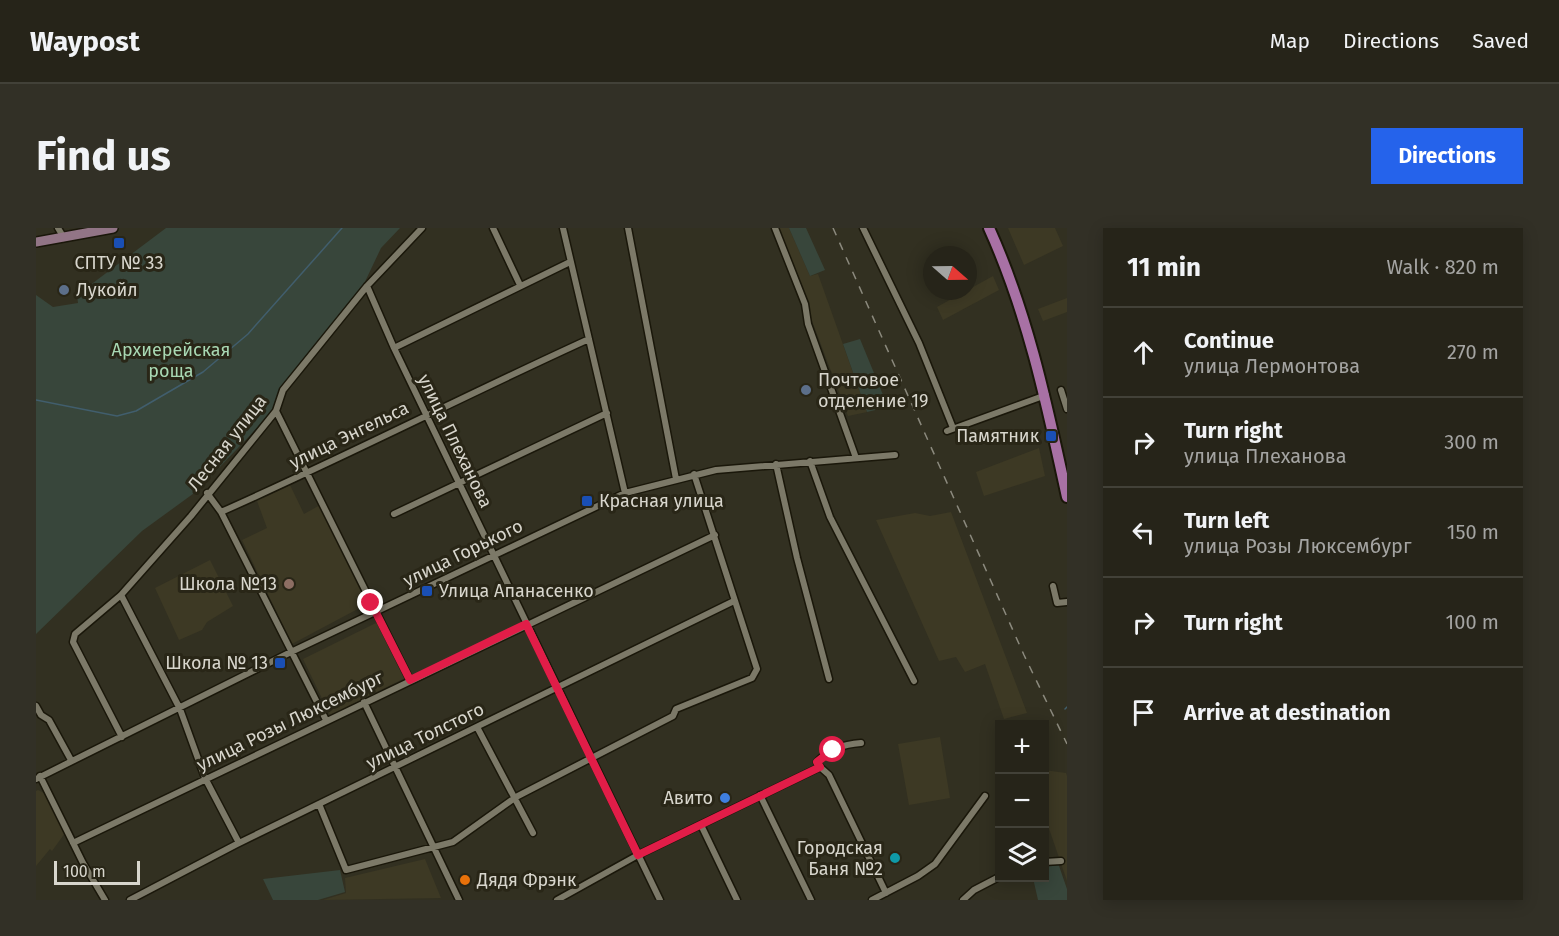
<!DOCTYPE html>
<html lang="en">
<head>
<meta charset="utf-8">
<style>
	:root { --surface:#262419; --page:#323026; --text:#f1f3f6; --muted:#a4a4a2; --line:#424138; --accent:#2563eb }
	body { margin:0; font-family:"Fira Sans",sans-serif; background:var(--page); color:var(--text) }
	.controls { position:absolute; right:18px; bottom:18px; display:grid; overflow:hidden; border-radius:0px; box-shadow:0 3px 15px #0003 }
	.controls button { width:54px; height:54px; display:grid; place-items:center; padding:0; border:0; border-bottom:2px solid var(--line); background:var(--surface); color:var(--text); font:30px sans-serif }
	.compass { position:absolute; left:887px; top:18px; width:54px; height:54px; border-radius:50%; background:var(--surface); box-shadow:0 3px 15px #0003; rotate:110deg }
	.scale { position:absolute; left:18px; bottom:15px; width:86px; box-sizing:border-box; padding-left:6px; border:3px solid #d8d6cd; border-top:0; font-size:16px; line-height:21px; white-space:nowrap; color:#d8d6cd; -webkit-text-stroke:4px #292617; paint-order:stroke }
	.stop { position:absolute; width:18px; height:18px; margin:-14px; border:4px solid #e11d48; border-radius:50%; background:#fff }
	.stop.end { background:#e11d48; border-color:#fff; box-shadow:0 2px 6px #0008 }
	.list { margin:0; padding:0; list-style:none }
	h2 { display:flex; justify-content:space-between; align-items:center; height:78px; margin:0; padding:0 24px; font-size:26px }
	h2 small { font-size:20px; font-weight:400; color:var(--muted) }
	.list li { display:grid; grid-template-columns:39px 1fr auto; gap:18px; align-items:center; box-sizing:border-box; height:90px; padding:0 24px; border-top:2px solid var(--line) }
	.list b { display:block; font-size:22px; white-space:nowrap }
	.list p { margin:0; font-size:20px; white-space:nowrap; color:var(--muted) }
	.list em { font-size:20px; font-style:normal; color:var(--muted) }
	.icon { flex:none; width:33px; height:33px; fill:none; stroke:currentColor; stroke-width:2; stroke-linecap:round; stroke-linejoin:round }
	.map { position:relative; flex:none; width:1031px; height:672px; overflow:hidden; border-radius:0px }
	header { display:flex; align-items:center; gap:36px; box-sizing:border-box; height:84px; padding:0 30px; background:var(--surface); border-bottom:2px solid var(--line) }
	header strong { font-size:28px }
	nav { display:flex; gap:33px; margin-inline-start:auto; font-size:21px }
	.intro { display:flex; align-items:center; justify-content:space-between; box-sizing:border-box; height:144px; padding:0 36px }
	h1 { margin:0; font-size:42px }
	.button { padding:15px 27px; border-radius:0px; background:var(--accent); color:#fff; font-size:21px; font-weight:700 }
	main { display:flex; gap:36px; padding:0 36px }
	aside { flex:1; background:var(--surface); border-radius:0px; box-shadow:0 3px 15px #0003 }
	.map>svg:first-child { display:block }
	.built { fill:#3d3924 }
	.green { fill:#38463b }
	.lines { fill:none; stroke-linecap:round; stroke-linejoin:round }
	.stream { stroke:#415e6d; stroke-width:1.5 }
	.minor-casing { stroke:#1a170a; stroke-width:9 }
	.secondary-casing { stroke:#1a170a; stroke-width:12 }
	.primary-casing { stroke:#1a170a; stroke-width:14 }
	.minor { stroke:#7c7968; stroke-width:6 }
	.secondary { stroke:#927586; stroke-width:9 }
	.primary { stroke:#a871a5; stroke-width:10 }
	.rail { stroke:#8c8a7e; stroke-width:1.5; stroke-dasharray:8 8; stroke-linecap:butt }
	.route { stroke:#e11d48; stroke-width:8 }
	.transit-dot { fill:#1a4fb4; stroke:#292617; stroke-width:2 }
	.service-dot { fill:#5c6f8a; stroke:#292617; stroke-width:2 }
	.education-dot { fill:#8d6e63; stroke:#292617; stroke-width:2 }
	.shop-dot { fill:#3f7fe0; stroke:#292617; stroke-width:2 }
	.culture-dot { fill:#0f9aa8; stroke:#292617; stroke-width:2 }
	.food-dot { fill:#e8710a; stroke:#292617; stroke-width:2 }
	.labels { text-anchor:middle; stroke-width:6; stroke-linejoin:round; paint-order:stroke }
	.poi-label { font-size:18px; fill:#d8d6cd; stroke:#292617; text-anchor:start }
	.park-label { font-size:18px; fill:#a8d8b3; stroke:#292617 }
	.street-label { font-size:18px; fill:#d8d6cd; stroke:#292617 }
</style>
</head>
<body>
<header>
<strong>Waypost</strong>
<nav><a>Map</a><a>Directions</a><a>Saved</a></nav>
</header>
<div class="intro"><h1>Find us</h1><a class="button">Directions</a></div>
<main>
<div class="map">
<svg width="1031" height="672" viewBox="0 0 1031 672">
	<rect width="100%" height="100%" fill="#323021"/>
	<path class="built" d="M741,0H753L774,48L782,46L831,184L812,188Z
		M972,0H1019L1027,18L988,37Z
		M957,48L963,62L907,92L901,79Z
		M1031,70V84L1007,93L1002,81Z
		M1003,220L1009,248L948,268L940,244Z
		M254,257L268,286L286,276L333,375L256,416L206,312L231,300L221,273Z
		M915,284L991,485L968,491L949,436L929,444L920,429L903,433L840,292L879,285L894,288Z
		M174,332L197,378L171,394L166,402L143,412L119,360Z
		M342,394L369,450L294,487L267,431Z
		M904,509L914,570L873,577L862,516Z
		M1008,542L1030,545L1031,548V653L1009,589Z
		M2,562L10,566L29,605L16,623L14,621L0,638V563Z
		M389,631L405,670L287,672L310,665L309,650Z"/>
	<path class="green" d="M130,0H364L345,20L326,60L243,162L239,181L161,263L106,303L0,406V67L17,79L42,75L41,67Z
		M753,0H770L789,42L774,48Z
		M824,111L852,179L831,184L807,116Z
		M1022,635L1031,661V672H1002L997,650H1008L1009,637Z
		M304,642L309,664L282,672H237L227,651Z"/>
	<g class="lines">
		<path class="stream" d="M0,172L81,188L100,183L167,144L212,106L306,0
			M1029,481L1031,479
			M1001,496H1003"/>
		<g class="minor-casing">
			<path id="minor" d="M22,0L28,10
				M457,0L484,57
				M527,0L589,265
				M592,0L640,251
				M739,0L769,76L772,96L820,230
				M827,0L883,115L917,200
				M331,58L358,120L624,672
				M358,120L534,34
				M1025,162L1031,181
				M240,183L374,452
				M911,203L1010,167
				M774,233L794,289L878,453
				M740,236L761,330L793,451
				M171,265L185,284L290,492
				M185,284C309,229 430,167 553,111
				M358,286L571,185
				M1017,358L1021,375L1031,374
				M85,367L144,481L169,550L203,615
				M328,474L423,672
				M0,478L5,487L13,492L35,532
				M441,499L497,605
				M86,509L37,414L39,406L85,367L155,288L240,183L247,162L264,141L331,58L386,0
				M784,539L793,547L850,665
				M784,539L781,534C793,521 808,516 825,515
				M4,548L47,635L69,672
				M0,551L255,424L589,265L680,242L859,227
				M724,567L775,672
				M283,576L310,642L417,614L480,569L637,488L640,481L716,450L721,441L658,246
				M665,597L701,672
				M37,615L679,307
				M1008,634L1025,633
				M94,672L199,617L698,373
				M521,672L602,627L784,539
				M836,672L882,648L899,636L949,568
				M927,672L938,662L963,649"/>
		</g>
		<g class="secondary-casing">
			<path id="secondary" d="M0,14L77,0"/>
		</g>
		<g class="primary-casing">
			<path id="primary" d="M953,0C992,86 1011,177 1031,269"/>
		</g>
		<use href="#minor" class="minor"/>
		<use href="#secondary" class="secondary"/>
		<use href="#primary" class="primary"/>
		<path class="rail" d="M797,0L988,427L1031,516"/>
	</g>
	<g class="lines">
		<path class="route" d="M335,375L374,452L490,396L602,627L784,539L781,534L797,522"/>
	</g>
	<g class="transit-dot">
		<rect x="77" y="9" width="12" height="12" rx="3"/>
		<rect x="1009" y="202" width="12" height="12" rx="3"/>
		<rect x="545" y="267" width="12" height="12" rx="3"/>
		<rect x="385" y="357" width="12" height="12" rx="3"/>
		<rect x="238" y="429" width="12" height="12" rx="3"/>
	</g>
	<g class="service-dot">
		<circle cx="28" cy="62" r="6"/>
		<circle cx="770" cy="162" r="6"/>
	</g>
	<circle class="education-dot" cx="253" cy="356" r="6"/>
	<circle class="shop-dot" cx="689" cy="570" r="6"/>
	<circle class="culture-dot" cx="859" cy="630" r="6"/>
	<circle class="food-dot" cx="429" cy="652" r="6"/>
	<g class="labels">
		<g class="poi-label">
			<text x="83" y="41" text-anchor="middle">СПТУ № 33</text>
			<text x="40" y="68">Лукойл</text>
			<text x="782" y="158">Почтовое<tspan x="782" dy="21">отделение 19</tspan></text>
			<text x="1003" y="214" text-anchor="end">Памятник</text>
			<text x="563" y="279">Красная улица</text>
			<text x="241" y="362" text-anchor="end">Школа №13</text>
			<text x="403" y="369">Улица Апанасенко</text>
			<text x="232" y="441" text-anchor="end">Школа № 13</text>
			<text x="677" y="576" text-anchor="end">Авито</text>
			<text x="847" y="626" text-anchor="end">Городская<tspan x="847" dy="21">Баня №2</tspan></text>
			<text x="441" y="658">Дядя Фрэнк</text>
		</g>
		<g class="park-label">
			<text x="135" y="128">Архиерейская<tspan x="135" dy="21">роща</tspan></text>
		</g>
		<g class="street-label">
			<text transform="translate(313 207) rotate(-26)" y="6">улица Энгельса</text>
			<text transform="translate(419 213) rotate(64)" y="6">улица Плеханова</text>
			<text transform="translate(191 215) rotate(-52)" y="6">Лесная улица</text>
			<text transform="translate(427 325) rotate(-26)" y="6">улица Горького</text>
			<text transform="translate(254 493) rotate(-26)" y="6">улица Розы Люксембург</text>
			<text transform="translate(389 508) rotate(-26)" y="6">улица Толстого</text>
		</g>
	</g>
</svg>
<div class="controls">
<button>+</button>
<button>−</button>
<button><svg class="icon" aria-label="layers" viewBox="0 0 24 24"><path d="M12 4l9 5-9 5-9-5zM3 14l9 5 9-5"/></svg></button>
</div>
<svg class="compass" viewBox="-18 -18 36 36"><path d="M0-13l5 13h-10z" fill="#e53935"/><path d="M0 13l5-13h-10z" fill="#a4a4a2"/></svg>
<div class="scale">100 m</div>
<div class="stop" style="left:797px;top:522px"></div>
<div class="stop end" style="left:335px;top:375px"></div>
</div>
<aside>
<h2>11 min<small>Walk · 820 m</small></h2>
<ul class="list">
<li><svg class="icon" aria-label="ahead" viewBox="0 0 24 24"><path d="M12 20V5M6 11l6-6 6 6"/></svg><div><b>Continue</b><p>улица Лермонтова</p></div><em>270 m</em></li>
<li><svg class="icon" aria-label="right" viewBox="0 0 24 24"><path d="M7 20v-9h11M14 6l5 5-5 5"/></svg><div><b>Turn right</b><p>улица Плеханова</p></div><em>300 m</em></li>
<li><svg class="icon" aria-label="left" viewBox="0 0 24 24"><path d="M17 20v-9H6M10 6l-5 5 5 5"/></svg><div><b>Turn left</b><p>улица Розы Люксембург</p></div><em>150 m</em></li>
<li><svg class="icon" aria-label="right" viewBox="0 0 24 24"><path d="M7 20v-9h11M14 6l5 5-5 5"/></svg><div><b>Turn right</b></div><em>100 m</em></li>
<li><svg class="icon" aria-label="arrive" viewBox="0 0 24 24"><path d="M6 21V4h12l-3 4 3 4H6"/></svg><div><b>Arrive at destination</b></div></li>
</ul>
</aside>
</main>
</body>
</html>
